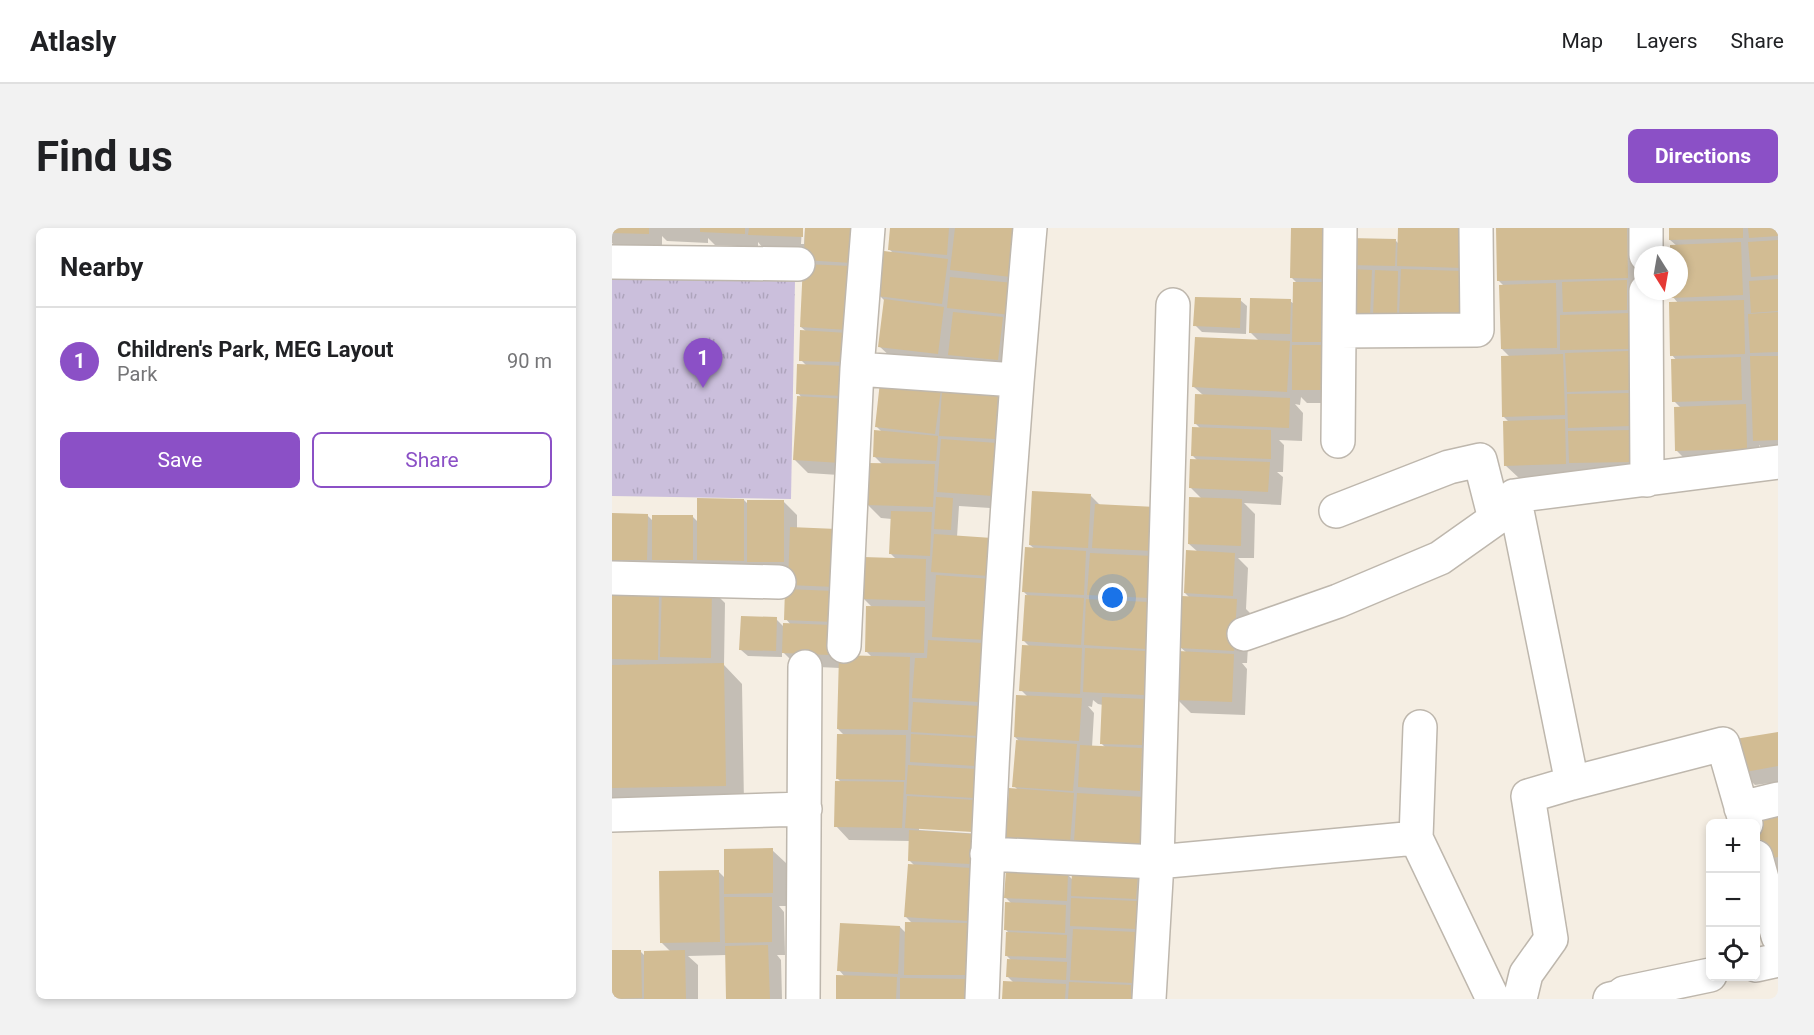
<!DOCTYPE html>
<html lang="en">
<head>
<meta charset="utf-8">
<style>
	:root { --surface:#fff; --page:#f2f2f2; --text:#202124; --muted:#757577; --line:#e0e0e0; --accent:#8b50c6 }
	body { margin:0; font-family:Roboto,sans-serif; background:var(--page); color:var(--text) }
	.controls { position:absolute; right:18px; bottom:18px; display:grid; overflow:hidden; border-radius:9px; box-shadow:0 3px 9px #0003 }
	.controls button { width:54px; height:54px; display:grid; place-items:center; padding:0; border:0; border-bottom:2px solid var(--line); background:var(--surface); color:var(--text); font:30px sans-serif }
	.compass { position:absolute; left:1022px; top:18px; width:54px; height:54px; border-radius:50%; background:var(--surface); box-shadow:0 3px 9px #0003; rotate:169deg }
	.you { position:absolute; left:501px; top:370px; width:21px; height:21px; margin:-15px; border:4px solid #fff; border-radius:50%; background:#1a73e8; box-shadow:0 0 0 9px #1a73e833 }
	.badge { display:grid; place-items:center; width:39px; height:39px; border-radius:50%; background:var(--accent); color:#fff; font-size:20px; font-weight:700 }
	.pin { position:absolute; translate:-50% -50px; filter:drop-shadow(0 2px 3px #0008) }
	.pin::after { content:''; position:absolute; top:32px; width:21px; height:18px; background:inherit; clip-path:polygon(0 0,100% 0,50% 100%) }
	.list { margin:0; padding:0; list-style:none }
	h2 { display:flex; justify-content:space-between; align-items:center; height:78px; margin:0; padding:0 24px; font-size:26px }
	h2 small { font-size:20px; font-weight:400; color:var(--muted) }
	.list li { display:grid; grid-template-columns:39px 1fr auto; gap:18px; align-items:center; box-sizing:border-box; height:108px; padding:0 24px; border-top:2px solid var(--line) }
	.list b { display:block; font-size:22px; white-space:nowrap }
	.list p { margin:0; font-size:20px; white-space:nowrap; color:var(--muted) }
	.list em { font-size:20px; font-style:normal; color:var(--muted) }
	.actions { display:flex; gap:12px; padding:18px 24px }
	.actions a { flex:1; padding:14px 0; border:2px solid var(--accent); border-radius:9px; text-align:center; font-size:21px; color:var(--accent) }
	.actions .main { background:var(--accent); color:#fff }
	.icon { flex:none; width:33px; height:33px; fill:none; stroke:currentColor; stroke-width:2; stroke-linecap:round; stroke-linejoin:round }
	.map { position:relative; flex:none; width:1166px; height:771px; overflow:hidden; border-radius:9px }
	header { display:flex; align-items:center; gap:36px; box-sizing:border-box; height:84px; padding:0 30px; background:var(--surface); border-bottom:2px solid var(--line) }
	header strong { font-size:28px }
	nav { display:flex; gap:33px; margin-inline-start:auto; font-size:21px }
	.intro { display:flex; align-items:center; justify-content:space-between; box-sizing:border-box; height:144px; padding:0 36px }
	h1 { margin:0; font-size:42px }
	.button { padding:15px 27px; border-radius:9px; background:var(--accent); color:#fff; font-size:21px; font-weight:700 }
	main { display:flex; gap:36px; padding:0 36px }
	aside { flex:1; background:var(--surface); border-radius:9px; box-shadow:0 3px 9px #0003 }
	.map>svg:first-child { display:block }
	.park { fill:url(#park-tufts) }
	.shadow { fill:#0003; fill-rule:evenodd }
	.building { fill:#d2bc93 }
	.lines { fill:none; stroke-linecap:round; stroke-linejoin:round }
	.street-casing { stroke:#beb7ad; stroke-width:36 }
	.street { stroke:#fff; stroke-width:33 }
</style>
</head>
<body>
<header>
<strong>Atlasly</strong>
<nav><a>Map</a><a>Layers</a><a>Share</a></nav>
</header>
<div class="intro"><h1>Find us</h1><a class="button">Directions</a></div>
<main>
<aside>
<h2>Nearby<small></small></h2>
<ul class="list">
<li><span class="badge">1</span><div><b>Children's Park, MEG Layout</b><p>Park</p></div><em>90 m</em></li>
</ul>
<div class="actions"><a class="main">Save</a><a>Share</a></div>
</aside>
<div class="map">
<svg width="1166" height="771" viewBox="0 0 1166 771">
	<defs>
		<pattern id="park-tufts" width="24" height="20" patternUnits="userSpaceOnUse" patternTransform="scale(1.5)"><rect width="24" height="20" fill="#cbbfdc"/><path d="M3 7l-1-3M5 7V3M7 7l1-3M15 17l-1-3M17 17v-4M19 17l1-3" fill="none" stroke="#aea4bc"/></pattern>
	</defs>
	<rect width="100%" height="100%" fill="#f5eee3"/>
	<path class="park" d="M0,50L183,52L179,271L0,268Z"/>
	<path class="shadow" d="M0,0H190L189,16H192L193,0H255L242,248L196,245L183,232L190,170L186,165L195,138L189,132L195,104L189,99L194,21L151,20L146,14V19L103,17L96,10V15L55,13L50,8V19L3,18L0,15Z
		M279,0H413L399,145L351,140L340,130L339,139L281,131L267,118L273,73L267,67L281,25L277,21Z
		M680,0H733L732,175H695L689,169L688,177L683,176L691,185L690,213L667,212L672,217L671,244H665L671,249L669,277L632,275L643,286L642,330H626L636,340L634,381L638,385L635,435H630L635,441L633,487L579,485L566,472L575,425L568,419L578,370L573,365L586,324L577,316L590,271L579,260L586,233L581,228L589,201L583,195L591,167L582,159L647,113L639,105L678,73L682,76L685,55L680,50Z
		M787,0H851L862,103L743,92L737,36L784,13L787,16Z
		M885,0H1033L1031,27V63L1033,246L972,248L967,242V249L907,250L893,237L897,194L891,188L899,130L890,121L892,58L886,52Z
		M1058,0H1166V231H1161L1147,217L1148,234L1078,236L1064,222L1069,180L1062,173L1065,133L1060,127L1066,75L1061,69V63H1067V27H1060L1065,18L1058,12Z
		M628,72L635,78L634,106L590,104L583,97Z
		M328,162L330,164L385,168L398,181L394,281L347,278L345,309L379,312L368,771H225L233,749L227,742L288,699L295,706L301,696L294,689L303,638L297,632L298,613L237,612L224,598L230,555L225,550L233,508L226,501L228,440L185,438L170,423V429L136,428L129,422L164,391L172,399L179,397L174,391L184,363L178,356L0,345V287H35L42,294L81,289L86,294L132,272L137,277L171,273L185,287V301L224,302L231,429H260L254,423L261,380L252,371L284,331L279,326L280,291L269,290L256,277L270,236L262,228L270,204L264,198ZM307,599L369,603V606L307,602Z
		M479,268L489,278L544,281L541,630L471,628L402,558L408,514L403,509L416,469L409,462L418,419L412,413L417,369L411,363L423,321L418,317ZM481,472L486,476L491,477L489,515L494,520L480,519L482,485L476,478L480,479Z
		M99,361L113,375L112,437L130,456L132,576L0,573V365H47L51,370Z
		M1166,505V554L1143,557L1130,544Z
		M1166,580V664L1153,631Z
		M160,622L174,635V678H167L172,684L173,727H165L169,732L170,771H116L114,727L76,728L86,737V771H0V724L28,723L33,728L59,724L49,714L107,644L114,651Z
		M455,646L461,652L525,648L538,661L525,771H392L402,755L396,749L400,733L394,727L398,706L394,702L400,676L394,670Z"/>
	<path class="building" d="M0,0H37V6L0,5Z
		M88,0H133V6L88,4Z
		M137,0H191V9L136,7Z
		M193,0H242L240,35L192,32Z
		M278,0H337L335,27L276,22Z
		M343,0H405L399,49L338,42Z
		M679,0H720L719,51L678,50Z
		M786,0H853L852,40L785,38Z
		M884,0H1015L1016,50L885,53Z
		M1057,0H1131V10L1057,12Z
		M1136,0H1166V8L1137,10Z
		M737,10L784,11L783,38L736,37Z
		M1166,12V47L1139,49L1136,14Z
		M1129,14L1131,67L1059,70V63H1067V27H1058V17Z
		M272,23L336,31L330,76L265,68Z
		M191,36L239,38L236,102L188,99Z
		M737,41L760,42L758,87L735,86Z
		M789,41L851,43L850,90L787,88Z
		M763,42L786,43L785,89L761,88Z
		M338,49L402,55L399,87L335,80Z
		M1166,51V83L1139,85L1137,53Z
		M1015,52V82L951,84L950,54Z
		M681,54H718V114H680Z
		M944,55L945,120L889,121L887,57Z
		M583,69L629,70L628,100L581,98Z
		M638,70L679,71L678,106L637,105Z
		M272,71L332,79L326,126L266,119Z
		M1132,72L1133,126L1058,128L1057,74Z
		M341,84L391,89L386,132L336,127Z
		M1166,84V124L1138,125L1136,86Z
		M1018,85V121L948,122V87Z
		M188,102L235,105L233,134L187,133Z
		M583,109L678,113L675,164L580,159Z
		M680,117H719V162H680Z
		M1017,123V162L955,164L953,125Z
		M951,126L953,187L890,189L889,128Z
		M1138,128H1166V212L1141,213Z
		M1129,129L1130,172L1060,174L1059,131Z
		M185,136L234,138L232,168L184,166Z
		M268,154L329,161L323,206L263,199Z
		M330,163L386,166L383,211L327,208Z
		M1018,165L1019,198L956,200L955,166Z
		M583,166L678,170L677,200L582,196Z
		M185,168L233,171L229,235L181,232Z
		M1134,176L1135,221L1063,223L1062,179Z
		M953,191L954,236L892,238L891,193Z
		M580,199L659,202V231L579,228Z
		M262,202L326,208L324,233L261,229Z
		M1020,202L1021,234L957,235L956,203Z
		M329,211L385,215L381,268L325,264Z
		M578,231L658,234L656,264L577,260Z
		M255,235L323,236L321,279L254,277Z
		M420,263L479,266L476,320L417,317Z
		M324,269L341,270L339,302L322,301Z
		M577,269L630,271L629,318L576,316Z
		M85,270L132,271V333L85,332Z
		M135,272H172V334H135Z
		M483,276L544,279L542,323L480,320Z
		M279,283L320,284L318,328L277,326Z
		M0,285L36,286L35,332H0Z
		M40,287H81V332H40Z
		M178,299L225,301L223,359L176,357Z
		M322,306L380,310L377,348L319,344Z
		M413,319L474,323L472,367L410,364Z
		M574,322L623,325L621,368L572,365Z
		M478,325L540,328L537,370L475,367Z
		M251,329L314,331L313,373L251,371Z
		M324,347L379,351L375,412L320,409Z
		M50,359L100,360L99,430L48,429Z
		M173,361L223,363L222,394L172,392Z
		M0,364H47L46,432L0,431Z
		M413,367L472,370L469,417L410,413Z
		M570,368L625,371L622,423L567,420Z
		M474,371L537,374L534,421L472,417Z
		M254,378L313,379L312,425L253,424Z
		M129,388L165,389L164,423L127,422Z
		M171,395L219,397L217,427L170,425Z
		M316,412L370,415L367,474L300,470L303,430H315Z
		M410,417L470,420L468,466L407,463Z
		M473,420L535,423L532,467L471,464Z
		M566,423L622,426L620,474L564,472Z
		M227,427L298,429L296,502L225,501Z
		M112,435L114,558L0,560V437Z
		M404,467L470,470L467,513L402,509Z
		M490,469L533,471L530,517L488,516Z
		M301,474L368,478L366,508L299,504Z
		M1166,504V538L1128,545L1123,511Z
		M225,506L294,507L293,552L224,551Z
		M299,506L366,510L364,538L298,534Z
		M404,512L465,516L461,563L400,559Z
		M468,517L530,520L528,563L466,559Z
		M296,537L364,541L362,570L294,566Z
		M223,553L292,554L290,600L222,599Z
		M397,560L462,565L458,615L393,611Z
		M465,565L531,569L528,618L462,614Z
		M295,568L363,572L361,604L293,600Z
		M1166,578V629L1152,632L1143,583Z
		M297,602L361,606L358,636L296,633Z
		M161,620V665L112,666V621Z
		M296,636L359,640L356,693L292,689Z
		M107,642L108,714L48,715L47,643Z
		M394,642L456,645L455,673L392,670Z
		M460,643L526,646L524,671L459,668Z
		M112,669H160V714L113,715Z
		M459,670L525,673L524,701L458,698Z
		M393,674L454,677L453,705L392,702Z
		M293,694L355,695L354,747H292Z
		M228,695L288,698L286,746L225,743Z
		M461,701L524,704L521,755L458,752Z
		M394,704L455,707L454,730L393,728Z
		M156,717L158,771H114L113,718Z
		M0,722H29L30,770L0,771Z
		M73,722L74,771H32V723Z
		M395,731L455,734L454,752L394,749Z
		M224,747L285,749L284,771H224Z
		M288,750L356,751L355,771H288Z
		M391,753L454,756L453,771H390Z
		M457,754L519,757V771H456Z"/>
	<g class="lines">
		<g class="street-casing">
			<path id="street" d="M1034,0V27
				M0,34L186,36
				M1034,63L1035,252
				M727,103L865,102L864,0
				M245,141L404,152
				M726,213L728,0
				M902,268L960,555L1111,516L1134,596
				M724,283L837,239L868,232L883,291
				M0,350L167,354
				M632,406L726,373L828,330L883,291L902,268L1166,234
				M232,418L245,141L256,0
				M1129,580L1166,571
				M0,587L193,581
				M804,610L808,499
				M375,626L545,634L804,610L881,771
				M1144,629L1166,708
				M1144,737L1166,732
				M191,771L193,439
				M370,771C379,514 395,256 418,0
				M537,771L545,634L561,77
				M908,771L914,746L939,711L916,568L960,555
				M998,771L1007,769L1012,765L1098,747"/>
		</g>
		<use href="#street" class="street"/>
	</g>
</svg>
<div class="controls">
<button>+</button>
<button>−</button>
<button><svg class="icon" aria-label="locate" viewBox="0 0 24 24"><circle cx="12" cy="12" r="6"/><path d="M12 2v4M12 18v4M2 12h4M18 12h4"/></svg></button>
</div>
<svg class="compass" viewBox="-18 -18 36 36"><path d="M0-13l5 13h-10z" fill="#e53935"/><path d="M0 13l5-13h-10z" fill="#757577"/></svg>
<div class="you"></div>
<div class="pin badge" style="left:91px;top:160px">1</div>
</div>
</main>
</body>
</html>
